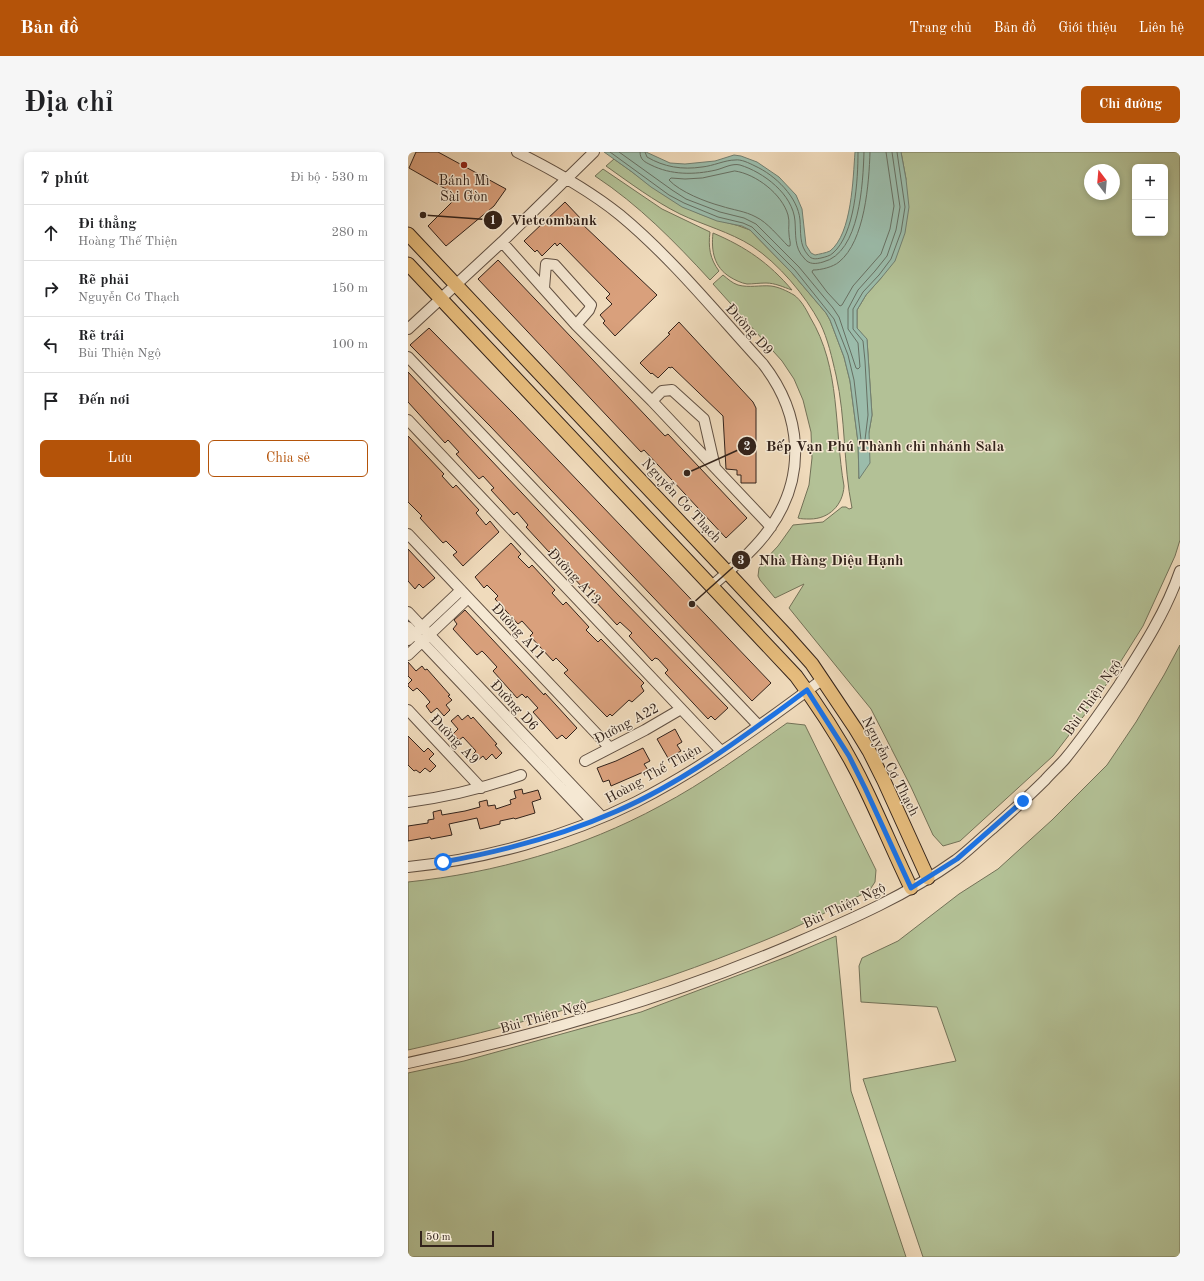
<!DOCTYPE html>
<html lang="vi">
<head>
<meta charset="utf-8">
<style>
	:root { --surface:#fff; --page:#f6f6f6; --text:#202124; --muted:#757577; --line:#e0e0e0; --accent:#b45309 }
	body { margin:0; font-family:"Old Standard TT",serif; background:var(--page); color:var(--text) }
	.controls { position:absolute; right:12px; top:12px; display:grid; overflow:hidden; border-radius:6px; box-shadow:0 2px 6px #0003 }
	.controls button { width:36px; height:36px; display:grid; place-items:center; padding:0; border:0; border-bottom:1px solid var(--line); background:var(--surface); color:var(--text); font:20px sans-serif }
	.compass { position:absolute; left:676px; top:12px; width:36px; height:36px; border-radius:50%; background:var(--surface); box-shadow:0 2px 6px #0003; rotate:344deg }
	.scale { position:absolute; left:12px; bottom:10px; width:74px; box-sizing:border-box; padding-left:4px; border:2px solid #33231b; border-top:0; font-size:11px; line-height:14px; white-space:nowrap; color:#33231b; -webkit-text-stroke:3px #f5e8d3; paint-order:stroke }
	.stop { position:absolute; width:12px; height:12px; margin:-9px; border:3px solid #1a73e8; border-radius:50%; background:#fff }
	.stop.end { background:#1a73e8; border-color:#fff; box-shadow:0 1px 4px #0008 }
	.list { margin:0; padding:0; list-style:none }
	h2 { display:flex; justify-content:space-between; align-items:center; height:52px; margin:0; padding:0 16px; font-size:17px }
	h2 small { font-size:13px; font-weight:400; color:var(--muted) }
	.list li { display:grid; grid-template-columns:26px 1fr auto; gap:12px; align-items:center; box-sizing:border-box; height:56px; padding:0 16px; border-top:1px solid var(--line) }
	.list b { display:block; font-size:15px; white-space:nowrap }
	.list p { margin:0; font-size:13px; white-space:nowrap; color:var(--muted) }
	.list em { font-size:13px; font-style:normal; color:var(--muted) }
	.actions { display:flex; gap:8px; padding:12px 16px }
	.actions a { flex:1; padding:9px 0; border:1px solid var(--accent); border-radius:6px; text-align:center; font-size:14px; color:var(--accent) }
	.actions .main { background:var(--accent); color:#fff }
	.icon { flex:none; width:22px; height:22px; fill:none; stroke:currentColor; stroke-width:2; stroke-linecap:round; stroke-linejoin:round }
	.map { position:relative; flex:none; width:772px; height:1105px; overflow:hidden; border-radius:6px }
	header { display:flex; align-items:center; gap:24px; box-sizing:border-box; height:56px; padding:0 20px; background:var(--accent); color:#fff }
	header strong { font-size:19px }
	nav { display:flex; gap:22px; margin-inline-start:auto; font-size:14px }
	.intro { display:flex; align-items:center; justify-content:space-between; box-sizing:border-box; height:96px; padding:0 24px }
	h1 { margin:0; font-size:28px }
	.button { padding:10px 18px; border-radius:6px; background:var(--accent); color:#fff; font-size:14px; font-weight:700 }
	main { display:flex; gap:24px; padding:0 24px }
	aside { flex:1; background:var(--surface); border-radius:6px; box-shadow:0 2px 6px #0003 }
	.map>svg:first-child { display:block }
	.green { fill:#b3c196; stroke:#737258; fill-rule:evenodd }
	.water { fill:#9bbcab; stroke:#717f71 }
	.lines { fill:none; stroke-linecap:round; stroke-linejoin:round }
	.shore { stroke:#677063; stroke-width:1 }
	.building { fill:#d9a07c; stroke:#33231b }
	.minor-casing { stroke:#625143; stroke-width:12 }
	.major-casing { stroke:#33231b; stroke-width:15 }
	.minor { stroke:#f5e8d3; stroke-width:10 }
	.major { stroke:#e8be7e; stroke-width:13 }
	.route { stroke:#1a73e8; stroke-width:5 }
	.poi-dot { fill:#8f2418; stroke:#f5e8d3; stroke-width:1.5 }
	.labels { text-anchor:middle; stroke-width:3; stroke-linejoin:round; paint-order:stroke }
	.poi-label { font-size:14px; fill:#33231b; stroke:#f5e8d3 }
	.street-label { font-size:14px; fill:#33231b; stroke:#f5e8d3 }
	.leader { fill:none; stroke:#33231b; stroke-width:1.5 }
	.callout-dot { fill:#33231b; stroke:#f5e8d3; stroke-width:1.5 }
	.mark-label { font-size:12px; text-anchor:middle; font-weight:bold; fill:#fff }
	.callout-label { font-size:15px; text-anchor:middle; font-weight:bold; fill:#33231b; stroke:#f5e8d3; stroke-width:3; stroke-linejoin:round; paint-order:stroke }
</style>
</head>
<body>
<header>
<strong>Bản đồ</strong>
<nav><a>Trang chủ</a><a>Bản đồ</a><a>Giới thiệu</a><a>Liên hệ</a></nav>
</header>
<div class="intro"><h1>Địa chỉ</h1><a class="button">Chỉ đường</a></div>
<main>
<aside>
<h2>7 phút<small>Đi bộ · 530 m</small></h2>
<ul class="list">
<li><svg class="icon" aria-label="ahead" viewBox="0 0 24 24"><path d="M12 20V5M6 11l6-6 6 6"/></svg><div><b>Đi thẳng</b><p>Hoàng Thế Thiện</p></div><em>280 m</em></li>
<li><svg class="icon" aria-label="right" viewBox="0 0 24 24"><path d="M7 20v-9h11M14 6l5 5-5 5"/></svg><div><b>Rẽ phải</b><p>Nguyễn Cơ Thạch</p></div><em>150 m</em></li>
<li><svg class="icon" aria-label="left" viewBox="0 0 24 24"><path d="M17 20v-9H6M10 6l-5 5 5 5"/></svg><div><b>Rẽ trái</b><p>Bùi Thiện Ngộ</p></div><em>100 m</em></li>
<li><svg class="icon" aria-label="arrive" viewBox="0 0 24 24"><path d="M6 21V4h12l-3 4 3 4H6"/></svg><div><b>Đến nơi</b></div></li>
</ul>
<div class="actions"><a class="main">Lưu</a><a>Chia sẻ</a></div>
</aside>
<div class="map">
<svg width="772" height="1105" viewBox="0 0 772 1105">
	<rect width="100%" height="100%" fill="#f0dbbc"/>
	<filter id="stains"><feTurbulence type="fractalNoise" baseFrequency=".005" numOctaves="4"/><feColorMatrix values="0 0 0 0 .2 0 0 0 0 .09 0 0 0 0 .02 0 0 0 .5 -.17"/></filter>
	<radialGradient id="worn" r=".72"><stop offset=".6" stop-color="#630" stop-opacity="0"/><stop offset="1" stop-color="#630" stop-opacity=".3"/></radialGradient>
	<path class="green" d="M493,0H772V388L767,404L735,474L691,544L645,604L552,689L535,694L525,683L503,635L463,557L381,456L396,432L367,446L352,428L350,424L351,416L356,409L370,394L385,373L415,370L434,355H438L441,357L444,356C435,312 438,267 428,223C424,206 420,187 412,171C397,143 371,112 344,94C322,80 295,73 272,62C246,49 222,31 198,14L206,7C235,27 259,48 292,62C308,69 326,71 342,78L384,121L418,161L422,168L436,205L442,229L450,290L451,326L461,280L464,263L459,188L449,176V158L458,143L474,125L498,27ZM727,15H757V81H727ZM682,18H706V42H682Z
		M195,17L254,57L302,80C300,95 302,107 311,119L302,128C267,90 231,53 187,24Z
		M305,81C338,95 361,111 384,138C375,135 367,131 358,131C351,131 345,132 339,132C333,131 327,128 322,125C306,115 303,99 305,81Z
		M315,123C320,127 324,131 330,133C341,136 352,133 363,134C371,135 379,139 386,143C393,148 398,157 402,165C433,216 426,277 436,334C435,353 421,367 402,367C397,367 393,367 390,366L401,333L404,306L403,280L395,248L386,227L374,209L305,132Z
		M772,493V1105H515L455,927L548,909L529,855L453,850L451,814L454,806L490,789L551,742L590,717L644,668L699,613L728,570L756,523Z
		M379,571L397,573L468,718L467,730L461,739C433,752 407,767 379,779C257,831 129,869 0,898V730C87,721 175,696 252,654C296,631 338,600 379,571Z
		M428,784L443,939L498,1105H0V921L56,909L233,860L381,804Z"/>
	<path class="water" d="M196,0H238L262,11L277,12L307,9L326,3L333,4L349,10L371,25L388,43L394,57L398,93L403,101L407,103C411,102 418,101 422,99C444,82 445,26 447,0H493L498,27L501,55L497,81L487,109L474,125L458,143L449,158V176L459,187L464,263L461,280L462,311L451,327L450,290L442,229L436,205L422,168L418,161L384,121L342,78L334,74L309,69L274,55L243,35L224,20Z"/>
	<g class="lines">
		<path class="shore" d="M202,0L261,43L276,51L310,65L335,71L344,75L387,118L426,167L440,203L446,228L453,288L455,290L457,288L460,263L457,209L455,189L445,177V157L455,140L471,123L483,107L493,80L497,55L489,0
			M211,0L264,38L278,47L312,60L336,66L348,72L391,115L425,156L431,165L448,216L450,217L452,215L450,191L440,177V157L450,138L467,119L479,104L488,78L492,55L484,0
			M232,0C232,8 237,10 243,13C263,23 286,23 308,18C316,16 324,11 332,13C355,20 385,42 387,69C388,82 386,96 396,106C401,113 408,112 415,110C452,101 455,31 456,0
			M237,0L239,5C256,15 274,18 294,15C305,14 317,8 327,8C333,7 341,11 347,14C367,23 390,45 392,68C393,80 391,93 400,103C404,108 408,107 413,106C417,105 422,104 425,101C447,82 450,28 450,0
			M462,0C461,31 457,89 431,110C425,115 413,118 405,118L404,120L419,140L432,154L434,153L445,134L473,102L482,77L486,54L478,0
			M327,19C348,22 374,42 380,63C382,70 380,76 381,82C381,87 383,90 382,94H380C371,85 359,70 348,65C337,59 325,58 313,54C298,50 272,40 261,28L263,26L277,27L294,26Z"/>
	</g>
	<path class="building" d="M8,0H30L98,37L86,54L38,94L20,74L50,44L1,16Z
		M157,50L175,69L173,71L249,143L207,184L195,171L197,169L192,163L204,152L198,146L202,142L152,91L149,94L147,91L134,104L129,98L127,100L116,89Z
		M90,108L257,284L260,282L339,366L318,386L236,298L233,300L70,127Z
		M271,170L345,250L348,256V331H333V323H329V318L318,317L315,264L264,215L262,216L261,215L250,226L244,221L243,222L232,211L262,182L260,181Z
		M21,176L108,264L363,531L344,549L82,274L2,193Z
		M0,220L211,444L320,556L307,568L303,564L300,567L257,521L260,518L250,507L247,506L244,509L221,484L224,481L212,470L209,473L186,448L189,445L179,433L175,436L152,411L155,409L144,397L141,400L118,375L120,373L109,360L106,363L83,338L86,336L75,324L71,327L48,302L51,300L40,288L37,291L0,250Z
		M0,284L36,322L34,324L45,336L48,333L71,358L68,361L78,373L82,369L91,380L55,414L45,403L49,400L38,389L35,391L12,366L14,364L0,350Z
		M103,391L113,402L110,405L121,416L124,413L147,438L144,441L155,453L158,450L181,475L178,478L190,490L193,487L236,531L233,534L236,539L224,550L221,548L204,564L202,562L199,565L156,521L160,518L148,506L145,509L122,484L125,481L114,469L110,472L87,447L90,444L79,433L76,436L67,425Z
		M0,397L27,426L15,436L11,432L7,437L0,429Z
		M57,458L136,543L137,541L169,576L158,587L154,583L149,587L125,560L130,556L119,544L118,546L114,542L109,546L85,519L89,515L78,503L74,499L69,503L45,477L49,472L46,468Z
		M0,510L8,519L14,514L17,518L19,517L42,543L40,544L44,548L38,553L42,558L36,564L29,556L23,561L18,554L22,550L16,543L9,536L5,539L0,534V532L4,528L0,524Z
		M50,563L54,568L60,563L63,567L65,565L89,592L87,593L94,601L88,607L84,602L78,608L75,604L69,609L64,603L68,599L55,585L51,588L45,582L50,577L43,569Z
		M267,577L274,590L269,593L273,599L260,606L249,587Z
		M0,584L16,600L20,596L26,602L21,607L28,614L22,620L17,616L12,621L8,618L6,619L0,613Z
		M235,596L242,609L236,612L240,618L203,634L201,628L195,630L189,616L208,609Z
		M114,637L115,642L130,638L133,647L124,650L127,661L107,667L106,666L92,669V672L72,677L69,666L41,672L44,683L23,687L22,685L0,689V674L20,671V668L26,667L25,660L33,658L34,663L57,659L72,655L71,650L79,648L80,654L87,653L88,657L103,652L102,648L108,646L106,639Z"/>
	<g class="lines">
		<g class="minor-casing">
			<path id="minor" d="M109,0C145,18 181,38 212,63C264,106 310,163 355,212C394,262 399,324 362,376C347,398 324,416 304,434
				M94,90L168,173L244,249L363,375
				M136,136L138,112L147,113L183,153L181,158L168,173
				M0,177L94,90L186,0
				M0,205L350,573
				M244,249L254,239L264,238L296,267L307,315
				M0,268L313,599
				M0,382L202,596
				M0,460L194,665
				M0,475L184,669
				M0,488L53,438
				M0,503L60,446
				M0,558L73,636
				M177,609L237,578L273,557
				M0,650C38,645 76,636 113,623
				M0,715C78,707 158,685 228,650C295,616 356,571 415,527
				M0,911C133,883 265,844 390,790C444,767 499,743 548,708C560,699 572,687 584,677C602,661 620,645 637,628C643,621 651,614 657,607C676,584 694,558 711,533C734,497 758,460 772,419"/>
		</g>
		<g class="major-casing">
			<path id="major" d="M0,82L319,420L380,485L404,512L447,576L461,599L476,629L520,726
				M0,112L388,524C414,559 438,596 457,636C473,669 487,703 503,736"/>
		</g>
		<use href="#minor" class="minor"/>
		<use href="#major" class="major"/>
	</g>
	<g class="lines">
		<path class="route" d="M35,710C96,699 153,684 209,659C278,629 339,582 399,538L441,604L457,636L503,736L549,707L615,649"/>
	</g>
	<circle class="poi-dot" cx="56" cy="13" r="4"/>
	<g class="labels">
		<g class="poi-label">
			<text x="56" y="33">Bánh Mì<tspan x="56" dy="16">Sài Gòn</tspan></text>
		</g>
		<g class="street-label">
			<text transform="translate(342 177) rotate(48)" y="5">Đường D9</text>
			<text transform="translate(274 348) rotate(47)" y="5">Nguyễn Cơ Thạch</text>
			<text transform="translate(167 424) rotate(47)" y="5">Đường A13</text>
			<text transform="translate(111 479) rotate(47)" y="5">Đường A11</text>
			<text transform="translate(684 545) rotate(-55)" y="5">Bùi Thiện Ngộ</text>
			<text transform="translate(107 553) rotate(47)" y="5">Đường D6</text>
			<text transform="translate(218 571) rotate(-28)" y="5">Đường A22</text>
			<text transform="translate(47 587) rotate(46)" y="5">Đường A9</text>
			<text transform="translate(483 614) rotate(63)" y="5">Nguyễn Cơ Thạch</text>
			<text transform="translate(245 621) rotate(-29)" y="5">Hoàng Thế Thiện</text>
			<text transform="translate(436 753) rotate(-25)" y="5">Bùi Thiện Ngộ</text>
			<text transform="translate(135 864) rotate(-16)" y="5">Bùi Thiện Ngộ</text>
		</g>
	</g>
	<path class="leader" d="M15 63L85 68M279 321L339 294M284 452L333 408"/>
	<g class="callout-dot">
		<circle cx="15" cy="63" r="4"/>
		<circle cx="279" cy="321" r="4"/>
		<circle cx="284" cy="452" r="4"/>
		<circle cx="85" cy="68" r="10"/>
		<circle cx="339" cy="294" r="10"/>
		<circle cx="333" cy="408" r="10"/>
	</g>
	<g class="mark-label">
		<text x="85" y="72">1</text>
		<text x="339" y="298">2</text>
		<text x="333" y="412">3</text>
	</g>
	<g class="callout-label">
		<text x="146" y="73">Vietcombank</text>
		<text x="477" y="299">Bếp Vạn Phú Thành chi nhánh Sala</text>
		<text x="423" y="413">Nhà Hàng Diệu Hạnh</text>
	</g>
	<rect width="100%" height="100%" filter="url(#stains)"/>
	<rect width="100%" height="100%" fill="url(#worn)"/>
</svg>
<div class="controls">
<button>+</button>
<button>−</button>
</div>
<svg class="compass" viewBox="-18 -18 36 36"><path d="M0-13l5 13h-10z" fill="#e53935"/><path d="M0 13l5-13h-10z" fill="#757577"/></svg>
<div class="scale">50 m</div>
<div class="stop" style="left:35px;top:710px"></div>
<div class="stop end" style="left:615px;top:649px"></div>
</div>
</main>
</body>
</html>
